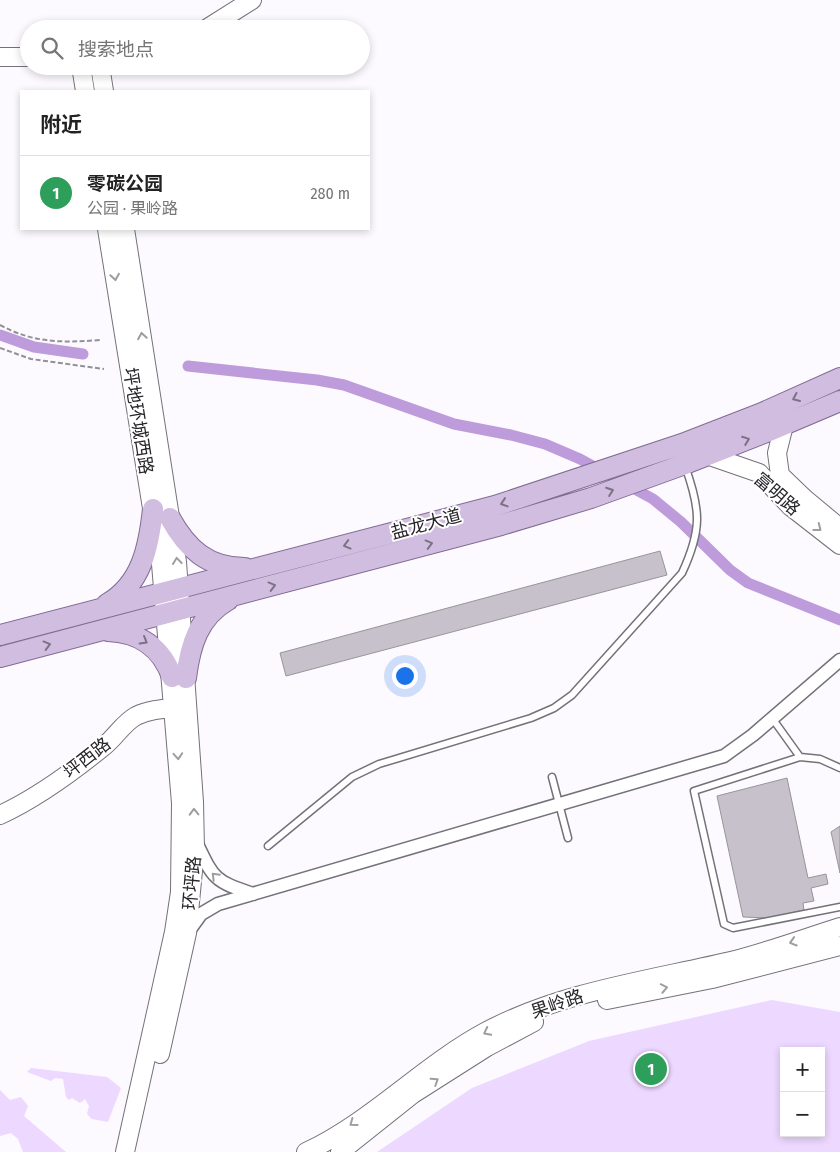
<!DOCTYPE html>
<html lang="zh">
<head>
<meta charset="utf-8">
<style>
	:root { --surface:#fff; --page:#f2f2f2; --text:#222; --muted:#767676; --line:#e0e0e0; --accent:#097047 }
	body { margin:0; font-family:"Fira Sans Condensed","Noto Sans SC",sans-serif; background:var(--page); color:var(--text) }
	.controls { position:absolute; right:15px; bottom:15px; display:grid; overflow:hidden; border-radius:0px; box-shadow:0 2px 8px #0003 }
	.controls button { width:45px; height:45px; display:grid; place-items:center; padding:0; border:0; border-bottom:1px solid var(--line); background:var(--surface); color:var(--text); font:25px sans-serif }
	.you { position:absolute; left:404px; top:675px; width:18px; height:18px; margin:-12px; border:4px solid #fff; border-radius:50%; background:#1a73e8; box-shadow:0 0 0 8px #1a73e833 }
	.badge { display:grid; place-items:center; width:32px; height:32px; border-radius:50%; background:var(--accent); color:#fff; font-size:16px; font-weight:700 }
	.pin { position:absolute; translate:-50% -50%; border:2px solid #fff; box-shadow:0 1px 5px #0006 }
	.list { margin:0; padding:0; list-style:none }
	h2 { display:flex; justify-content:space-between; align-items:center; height:65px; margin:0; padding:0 20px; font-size:21px }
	h2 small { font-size:16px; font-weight:400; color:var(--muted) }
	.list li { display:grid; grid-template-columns:32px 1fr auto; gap:15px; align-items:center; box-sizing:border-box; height:75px; padding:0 20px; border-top:1px solid var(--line) }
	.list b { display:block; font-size:19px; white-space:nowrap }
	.list p { margin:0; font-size:16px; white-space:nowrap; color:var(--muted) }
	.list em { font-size:16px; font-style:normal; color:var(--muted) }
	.icon { flex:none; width:28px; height:28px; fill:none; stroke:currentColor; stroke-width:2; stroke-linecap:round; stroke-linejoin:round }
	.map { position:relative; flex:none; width:840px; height:1152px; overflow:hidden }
	.search { position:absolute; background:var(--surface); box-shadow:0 2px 8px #0003; left:20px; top:20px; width:350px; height:55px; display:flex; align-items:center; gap:12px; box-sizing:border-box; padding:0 18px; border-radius:28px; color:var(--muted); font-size:19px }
	.panel { position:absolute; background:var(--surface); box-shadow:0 2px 8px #0003; left:20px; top:90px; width:350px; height:140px; border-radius:0px }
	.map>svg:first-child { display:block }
	.green { fill:#edd8ff; fill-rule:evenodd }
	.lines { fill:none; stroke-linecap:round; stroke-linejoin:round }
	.canal { stroke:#be9bdb; stroke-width:11 }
	.building { fill:#c6c1ca; stroke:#98949c }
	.lane-casing { stroke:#757179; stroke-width:9 }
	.street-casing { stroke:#757179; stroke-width:15 }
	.secondary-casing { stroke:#757179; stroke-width:20 }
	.primary-casing { stroke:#816c93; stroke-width:22 }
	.path { stroke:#939196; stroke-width:2; stroke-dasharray:5 2.5; stroke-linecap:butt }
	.lane { stroke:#fff; stroke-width:6 }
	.street { stroke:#fff; stroke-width:12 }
	.secondary { stroke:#fff; stroke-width:18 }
	.primary { stroke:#d0bde0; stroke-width:20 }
	.oneway { stroke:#9e9d9f }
	.oneway2 { stroke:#7c7285 }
	.labels { text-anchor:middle; stroke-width:4; stroke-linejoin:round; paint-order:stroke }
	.street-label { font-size:18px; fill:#28262a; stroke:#fff }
</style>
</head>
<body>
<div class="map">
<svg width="840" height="1152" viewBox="0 0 840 1152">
	<rect width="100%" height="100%" fill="#fcf9ff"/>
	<path class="green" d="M772,1000L840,1012V1152H377L472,1088L589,1041ZM784,1051H821V1133H784Z
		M31,1068L107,1077L121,1088L108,1122L92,1119L87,1114L89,1106L85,1099L80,1103L72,1098L69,1100L66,1097L63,1079L55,1078L51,1081L27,1072Z
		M0,1090L10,1100L21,1097L28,1106L24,1116L66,1152H23L18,1139L11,1133L0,1136Z"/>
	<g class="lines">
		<path class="canal" d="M0,335L34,347L83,354
			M188,366L317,380L344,385L454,424L511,435L545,444L580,459L653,499L681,522L730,570L748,583L840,620"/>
	</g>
	<path class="building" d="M660,551L667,575L286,676L280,653Z
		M787,778L808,878L826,874L828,884L811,888L814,901L803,903L804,910L768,918L743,917L717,796Z
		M840,826V873L831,832Z"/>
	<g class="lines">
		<g class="lane-casing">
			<path id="lane" d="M772,718L800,757
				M840,768L820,759L800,757L694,791L724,924L733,928L840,907
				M552,777L568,838
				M268,846L352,777L379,764L531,718L554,708L572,695L682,573C702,530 701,510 685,466"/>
		</g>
		<g class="street-casing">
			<path id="street" d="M197,844C214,880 215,881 253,894
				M188,932L201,914L218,904L724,756L753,735L840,660"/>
		</g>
		<g class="secondary-casing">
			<path id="secondary" d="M206,29L252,0
				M0,57H29
				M81,66L85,91
				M100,66L104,91
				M107,229L161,564L181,803L180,892L174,932L125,1152
				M125,229L177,562L194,802L195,850L187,933L160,1054
				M784,425L777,453L780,475L805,499L840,528
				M707,455L759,473L790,506L840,545
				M0,815C37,798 71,773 103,747C115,738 123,723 136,716C148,710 161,709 174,708
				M607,1000L712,979L840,946
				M306,1152C371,1122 422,1066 485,1032C562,991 651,980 735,960C770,951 805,938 840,927
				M340,1152L413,1094L487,1047L534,1022"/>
		</g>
		<g class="primary-casing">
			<path id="primary" d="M170,518C187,549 208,568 245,568
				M107,604C142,584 149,546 153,509
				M108,631C139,632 162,648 172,677
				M0,635L495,506L682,444L762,413L840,378
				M0,657L501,525L591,498L685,464L769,431L840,401
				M186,678C190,646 198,617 228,600"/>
		</g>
		<path class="path" d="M0,325C33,343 63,343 100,340
			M0,348L31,359L104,369"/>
		<use href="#lane" class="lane"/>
		<use href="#street" class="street"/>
		<use href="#secondary" class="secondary"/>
		<use href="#primary" class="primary"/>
	</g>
	<defs><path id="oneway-chevron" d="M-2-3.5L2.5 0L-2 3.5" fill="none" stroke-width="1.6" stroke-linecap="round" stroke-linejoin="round" transform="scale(1.25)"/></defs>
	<g class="oneway">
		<use href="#oneway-chevron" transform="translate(115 277) rotate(81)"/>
		<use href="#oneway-chevron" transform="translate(142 336) rotate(-99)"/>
		<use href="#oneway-chevron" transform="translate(818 528) rotate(38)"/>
		<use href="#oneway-chevron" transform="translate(177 561) rotate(-97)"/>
		<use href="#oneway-chevron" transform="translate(178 756) rotate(86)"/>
		<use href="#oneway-chevron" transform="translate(194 812) rotate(-91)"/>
		<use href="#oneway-chevron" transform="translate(215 876) rotate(-135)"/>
		<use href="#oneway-chevron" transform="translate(793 942) rotate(163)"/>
		<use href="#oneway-chevron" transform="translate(664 988) rotate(-11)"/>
		<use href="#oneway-chevron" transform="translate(487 1032) rotate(153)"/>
		<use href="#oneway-chevron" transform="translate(435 1081) rotate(-33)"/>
		<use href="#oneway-chevron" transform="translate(353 1123) rotate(144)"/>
	</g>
	<g class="oneway2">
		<use href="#oneway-chevron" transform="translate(796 398) rotate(156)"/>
		<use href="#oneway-chevron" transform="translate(746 440) rotate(-21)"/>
		<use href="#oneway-chevron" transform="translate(610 491) rotate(-20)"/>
		<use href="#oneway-chevron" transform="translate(504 503) rotate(162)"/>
		<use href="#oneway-chevron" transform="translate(429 544) rotate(-15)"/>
		<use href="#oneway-chevron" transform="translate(347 545) rotate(165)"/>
		<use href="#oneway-chevron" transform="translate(272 586) rotate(-15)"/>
		<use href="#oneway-chevron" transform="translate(144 641) rotate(30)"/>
		<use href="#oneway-chevron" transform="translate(47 645) rotate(-15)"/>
	</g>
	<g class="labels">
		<g class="street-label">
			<text transform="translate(138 421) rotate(81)" y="6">坪地环城西路</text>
			<text transform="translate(777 494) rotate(41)" y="6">富明路</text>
			<text transform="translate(426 524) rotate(-15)" y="6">盐龙大道</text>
			<text transform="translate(87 758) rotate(-38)" y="6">坪西路</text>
			<text transform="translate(192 883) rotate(-85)" y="6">环坪路</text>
			<text transform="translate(557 1004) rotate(-19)" y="6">果岭路</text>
		</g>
	</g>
</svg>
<div class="controls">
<button>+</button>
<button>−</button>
</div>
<div class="you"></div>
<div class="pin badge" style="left:651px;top:1069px;background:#2e9e5b">1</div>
<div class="search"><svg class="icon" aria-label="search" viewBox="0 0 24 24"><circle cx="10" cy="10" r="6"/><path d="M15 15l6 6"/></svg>搜索地点</div>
<section class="panel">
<h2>附近<small></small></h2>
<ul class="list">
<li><span class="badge" style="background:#2e9e5b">1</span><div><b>零碳公园</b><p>公园 · 果岭路</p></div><em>280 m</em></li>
</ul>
</section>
</div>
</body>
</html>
